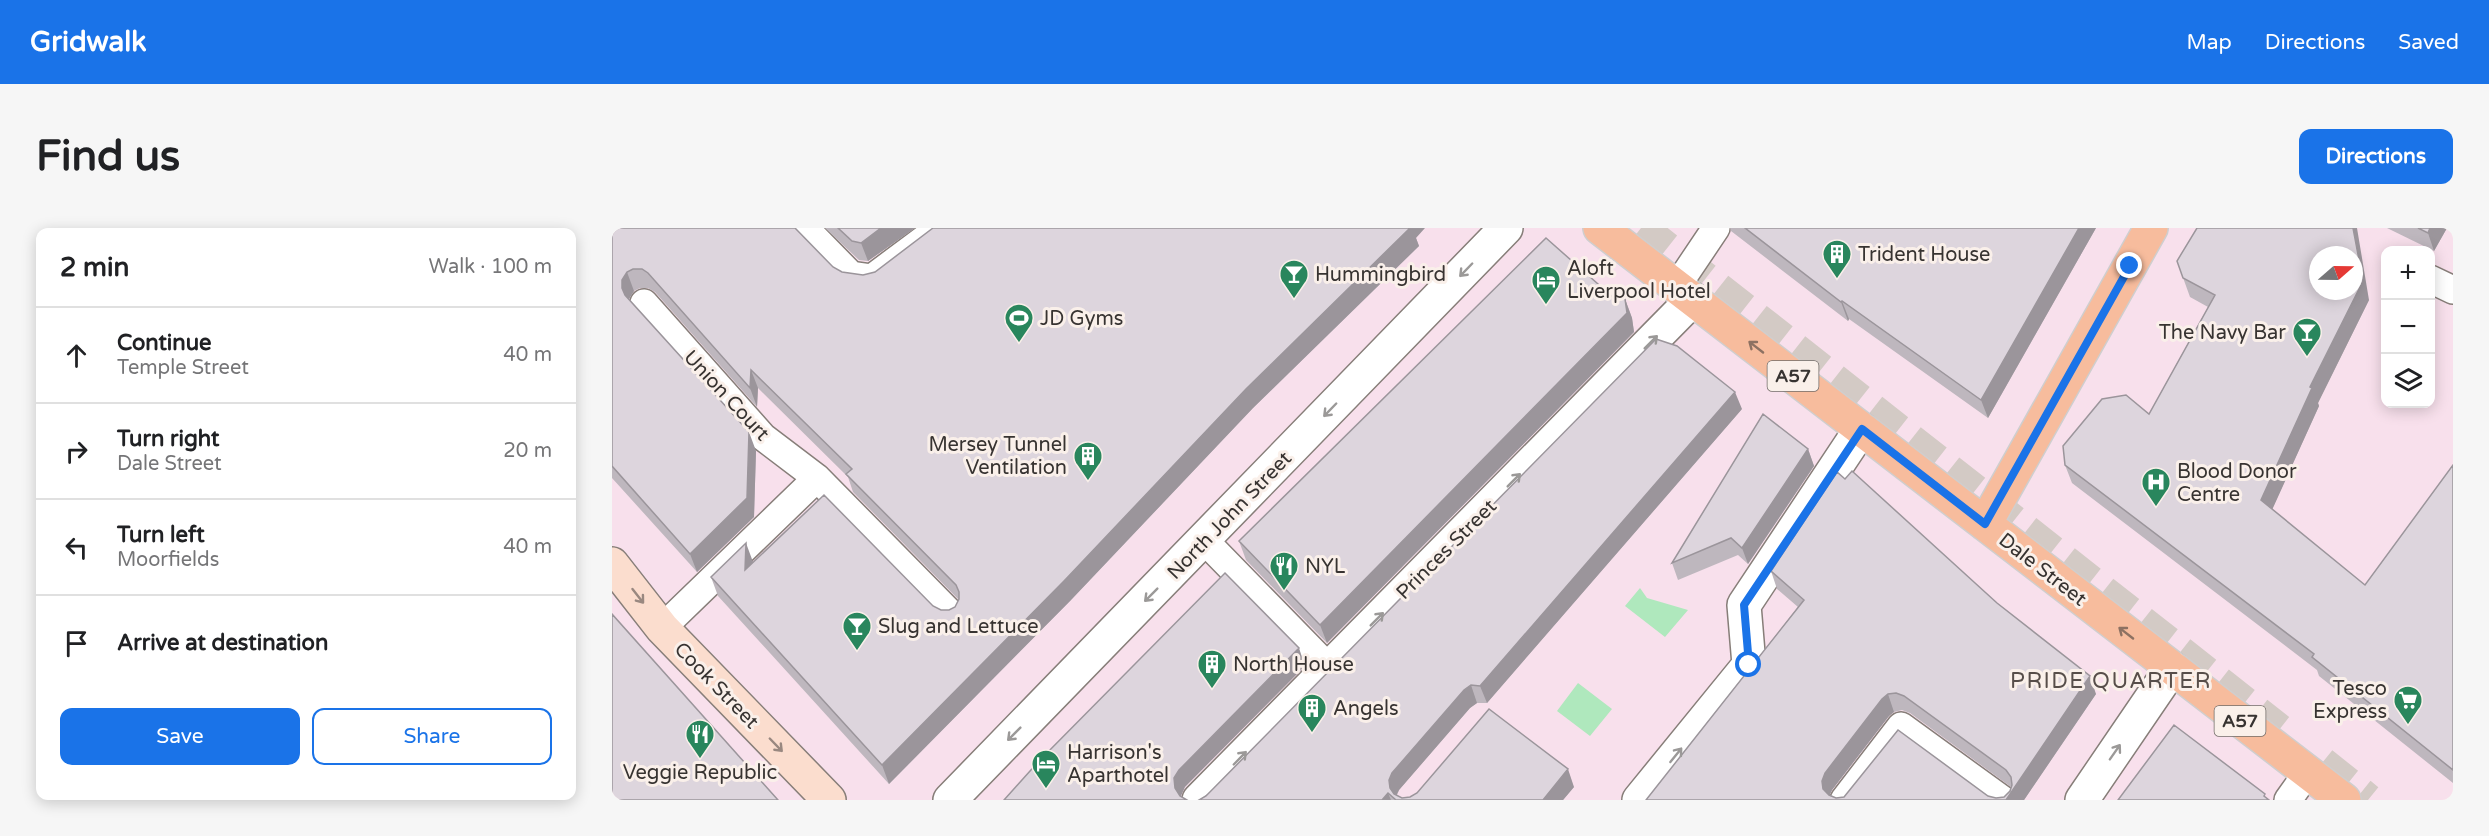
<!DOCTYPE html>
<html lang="en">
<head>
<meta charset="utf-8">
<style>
	:root { --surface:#fff; --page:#f6f6f6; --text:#202124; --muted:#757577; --line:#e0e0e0; --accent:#1a73e8 }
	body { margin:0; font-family:"Varela Round",sans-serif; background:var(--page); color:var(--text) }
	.controls { position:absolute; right:18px; top:18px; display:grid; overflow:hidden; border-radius:12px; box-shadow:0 3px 15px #0003 }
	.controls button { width:54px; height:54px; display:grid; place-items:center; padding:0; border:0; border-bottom:2px solid var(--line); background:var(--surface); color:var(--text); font:30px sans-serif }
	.compass { position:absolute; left:1697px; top:18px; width:54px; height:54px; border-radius:50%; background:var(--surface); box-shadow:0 3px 15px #0003; rotate:70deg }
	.stop { position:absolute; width:18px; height:18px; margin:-14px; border:4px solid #1a73e8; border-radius:50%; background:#fff }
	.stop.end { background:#1a73e8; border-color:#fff; box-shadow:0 2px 6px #0008 }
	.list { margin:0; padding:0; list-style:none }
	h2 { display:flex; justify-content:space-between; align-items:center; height:78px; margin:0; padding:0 24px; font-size:26px }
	h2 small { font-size:20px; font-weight:400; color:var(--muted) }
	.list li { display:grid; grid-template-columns:39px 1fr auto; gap:18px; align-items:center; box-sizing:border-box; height:96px; padding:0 24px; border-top:2px solid var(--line) }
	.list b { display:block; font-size:22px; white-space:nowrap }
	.list p { margin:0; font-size:20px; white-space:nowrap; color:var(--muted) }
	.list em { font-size:20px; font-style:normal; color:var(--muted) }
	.actions { display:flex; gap:12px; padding:18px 24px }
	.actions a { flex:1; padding:14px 0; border:2px solid var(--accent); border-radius:12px; text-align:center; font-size:21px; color:var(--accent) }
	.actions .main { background:var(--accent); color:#fff }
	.icon { flex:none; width:33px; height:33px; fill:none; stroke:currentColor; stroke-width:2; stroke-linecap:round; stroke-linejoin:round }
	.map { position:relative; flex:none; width:1841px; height:572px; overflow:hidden; border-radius:12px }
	header { display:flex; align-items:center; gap:36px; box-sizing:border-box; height:84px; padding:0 30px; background:var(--accent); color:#fff }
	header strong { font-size:28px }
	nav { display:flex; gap:33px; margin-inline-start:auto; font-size:21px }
	.intro { display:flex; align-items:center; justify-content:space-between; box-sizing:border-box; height:144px; padding:0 36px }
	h1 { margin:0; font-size:42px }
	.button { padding:15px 27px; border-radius:12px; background:var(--accent); color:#fff; font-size:21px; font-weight:700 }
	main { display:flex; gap:36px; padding:0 36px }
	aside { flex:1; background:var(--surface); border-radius:12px; box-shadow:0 3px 15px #0003 }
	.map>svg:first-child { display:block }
	.commercial { fill:#f8e0ec; fill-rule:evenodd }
	.green { fill:#afe8bd }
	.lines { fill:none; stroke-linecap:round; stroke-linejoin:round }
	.primary-tunnel { stroke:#d3cac5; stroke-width:33; stroke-dasharray:33 16; stroke-linecap:butt }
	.lane-casing { stroke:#877e79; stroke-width:30 }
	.street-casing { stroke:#877e79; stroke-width:36 }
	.secondary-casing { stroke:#877e79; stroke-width:36 }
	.primary-casing { stroke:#cfcece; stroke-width:36 }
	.lane { stroke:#fff; stroke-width:27 }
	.street { stroke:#fff; stroke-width:33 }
	.secondary { stroke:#fbddce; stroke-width:33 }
	.primary { stroke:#f7bc9d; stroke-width:33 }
	.wall { fill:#beb7be; fill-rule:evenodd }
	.shaded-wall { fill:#9b959b }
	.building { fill:#ddd5dd; stroke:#9b959b; stroke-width:1.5; fill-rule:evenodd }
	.oneway { stroke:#9b9998 }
	.oneway2 { stroke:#8d7162 }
	.oneway3 { stroke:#998880 }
	.route { stroke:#1a73e8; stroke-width:8 }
	.labels { text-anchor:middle; stroke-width:6; stroke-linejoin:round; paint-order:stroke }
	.shield { fill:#faf0ea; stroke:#726c68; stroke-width:1.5 }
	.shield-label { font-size:18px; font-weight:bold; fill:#373331 }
	.poi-label { font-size:20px; fill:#373331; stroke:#faf0ea; text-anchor:start }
	.street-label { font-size:20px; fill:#373331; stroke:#faf0ea }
	.quarter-label { font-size:22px; letter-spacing:1.5px; fill:#574e4a; stroke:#faf0ea }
</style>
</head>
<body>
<header>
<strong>Gridwalk</strong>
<nav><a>Map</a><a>Directions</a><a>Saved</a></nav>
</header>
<div class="intro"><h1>Find us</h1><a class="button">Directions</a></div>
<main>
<aside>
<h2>2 min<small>Walk · 100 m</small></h2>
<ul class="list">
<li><svg class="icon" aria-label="ahead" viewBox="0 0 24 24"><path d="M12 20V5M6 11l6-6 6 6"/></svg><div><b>Continue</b><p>Temple Street</p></div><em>40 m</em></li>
<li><svg class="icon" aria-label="right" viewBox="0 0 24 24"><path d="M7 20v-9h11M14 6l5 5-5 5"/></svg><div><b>Turn right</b><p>Dale Street</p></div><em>20 m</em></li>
<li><svg class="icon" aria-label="left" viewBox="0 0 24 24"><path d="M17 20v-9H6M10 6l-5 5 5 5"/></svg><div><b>Turn left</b><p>Moorfields</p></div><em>40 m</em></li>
<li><svg class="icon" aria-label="arrive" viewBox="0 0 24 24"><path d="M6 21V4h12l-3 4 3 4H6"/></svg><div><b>Arrive at destination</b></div></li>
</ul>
<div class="actions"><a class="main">Save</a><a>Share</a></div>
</aside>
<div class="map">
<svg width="1841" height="572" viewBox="0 0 1841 572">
	<rect width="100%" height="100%" fill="#faf0ea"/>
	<path class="commercial" d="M0,0H1841V572H0ZM1774,22H1818V176H1774ZM1706,27H1742V63H1706Z"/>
	<path class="green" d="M1028,360L1035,370L1076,382L1053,409L1013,378Z
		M966,455L1000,481L978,508L945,483Z"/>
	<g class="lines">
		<path class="primary-tunnel" d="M1029,0L1667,502
			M1710,535L1756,572"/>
		<g class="lane-casing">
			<path id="lane" d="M193,0L239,47L260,50L327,0
				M1818,51L1841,62
				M1065,58L1104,0
				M32,75L151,209L205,250L339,386
				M593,313L717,440
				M50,400L205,250
				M1232,572L1289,498L1391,572
				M1676,572L1696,544"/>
		</g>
		<g class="street-casing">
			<path id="street" d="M338,572L894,0
				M587,572L1081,71
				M1027,572L1137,437L1132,377L1249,201
				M1470,572L1560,440"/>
		</g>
		<g class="secondary-casing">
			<path id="secondary" d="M0,336L50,400L217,572"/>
		</g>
		<g class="primary-casing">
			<path id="primary" d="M988,0L1732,572
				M1373,296L1539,0"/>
		</g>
		<use href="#lane" class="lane"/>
		<use href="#street" class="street"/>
		<use href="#secondary" class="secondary"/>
		<use href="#primary" class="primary"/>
	</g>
	<path class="wall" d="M0,0L221,39L230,44L251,47L804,10L807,18L641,180L459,372L277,556L106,368L99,349L141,334L321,378L329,382H337L343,379L347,372L241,264L236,249L146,160L145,179L43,64L36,60H28L22,63L17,71L144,223L142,289L85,344L0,250Z
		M213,0H303L256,33L247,32Z
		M1118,0H1484L1376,190L1237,91L1236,93L1119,3Z
		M1775,0H1835L1822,23Z
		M1565,33L1757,72L1706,175L1707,178L1660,281L1753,357L1841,237V555L1707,448L1705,442L1460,255L1453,237L1537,186L1596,79L1578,69Z
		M1013,71L1020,90L1022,104L715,415L634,332L627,313Z
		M1130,181L875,475H865L858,480L787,562L785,567L790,570L962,559L951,572H587Z
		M1196,221L1202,238L1136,336L1126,327L1066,352L1060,335Z
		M1159,343L1484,466L1412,572H1034L1186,379L1165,361ZM1290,482L1298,485L1399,559L1398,563L1392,569L1384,570H1224L1217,568L1220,562L1277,488L1282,484Z"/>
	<path class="shaded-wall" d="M269,0H303L256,33L249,15Z
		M796,0H813L804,10L807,18L641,180L459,372L277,556L270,537L634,161Z
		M1467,0H1484L1376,190L1369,172Z
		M1741,0H1745L1757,72L1706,175L1707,178L1656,291L1649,272Z
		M1818,0H1835L1822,23L1816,5Z
		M15,44L22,63L17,71V79L10,60V52Z
		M1013,71L1020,90L1022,104L715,415L708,397Z
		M1230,73L1237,91L1236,93L1229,74Z
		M139,142L146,160L145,179L138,160Z
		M1123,164L1130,181L875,475L868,458Z
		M137,204L144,223L142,289L85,344L78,326Z
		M1196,221L1202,238L1136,336L1130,320Z
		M134,315L141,334L133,342Z
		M687,420L693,438L573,559L569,568V572L563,560L562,550L567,542Z
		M1478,448L1484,466L1412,572H1394Z
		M859,457L865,475L858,480L787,562L783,570L778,560L777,552L780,545L852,462Z
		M1276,466L1282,484L1277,488L1220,562L1216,571L1211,561L1210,553L1213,545L1270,471Z
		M956,541L962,559L951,572H931Z
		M776,565L779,572H770Z"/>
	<path class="building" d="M0,0H183L221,39L230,44L251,47L263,44L321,0H798L634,161L452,353L270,537L99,349L134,315L133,342L212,267L321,378L329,382H337L343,379L347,371V364L344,357L234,246L240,241L139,142L138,160L36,45L30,41H21L15,44L10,52V60L13,67L137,204L135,270L78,326L0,238Z
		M226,0H269L249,15L240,13Z
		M1133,0H1467L1369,172L1230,73L1229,74Z
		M1585,0H1741L1751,53L1698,159L1700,160L1649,272L1753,357L1841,237V542L1700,429L1702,426L1453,237L1451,218L1490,171L1514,167L1537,186L1603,67L1571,50L1565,33ZM1706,27H1742V63H1706Z
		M1806,0H1818L1816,5Z
		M934,10L1003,71H1013L1015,85L708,397L627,313Z
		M1044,111L1065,118L1123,164L868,458L859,457L852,462L780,545L777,552L778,560L782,566L790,570L798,569L805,565L877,481L956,541L931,572H784L776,565L770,572H587L594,568Z
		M1151,186L1196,221L1130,320L1119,310L1060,335Z
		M1240,243L1385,375L1478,448L1394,572H1034L1192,372L1159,343L1225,244L1233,251ZM1284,465L1292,468L1394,542L1399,549L1400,557L1398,563L1392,569L1384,570L1376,568L1286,502L1232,569L1224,570L1217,567L1211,561L1210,553L1213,545L1270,471L1276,466Z
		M613,345L687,420L567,542L562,550L563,560L568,568L575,572H392L427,533Z
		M0,386L166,572H0Z
		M1562,497L1653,566L1652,568L1657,572H1506Z"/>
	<defs><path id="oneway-shaft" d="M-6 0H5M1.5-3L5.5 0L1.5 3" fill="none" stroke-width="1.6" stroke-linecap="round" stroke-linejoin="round" transform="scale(1.5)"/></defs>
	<g class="oneway">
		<use href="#oneway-shaft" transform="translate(854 42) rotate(134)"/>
		<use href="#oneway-shaft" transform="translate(1039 114) rotate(-45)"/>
		<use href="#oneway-shaft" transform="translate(718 182) rotate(134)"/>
		<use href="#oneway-shaft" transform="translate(902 252) rotate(-45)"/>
		<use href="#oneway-shaft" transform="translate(539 367) rotate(135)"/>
		<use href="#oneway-shaft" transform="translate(765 391) rotate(-45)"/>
		<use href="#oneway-shaft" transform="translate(402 506) rotate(135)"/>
		<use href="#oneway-shaft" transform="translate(1503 524) rotate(-55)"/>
		<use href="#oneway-shaft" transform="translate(1064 527) rotate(-51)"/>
		<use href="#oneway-shaft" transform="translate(628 530) rotate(-46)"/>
	</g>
	<g class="oneway2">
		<use href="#oneway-shaft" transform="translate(1144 119) rotate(-142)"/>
		<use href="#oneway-shaft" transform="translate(1514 405) rotate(-142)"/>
	</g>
	<g class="oneway3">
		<use href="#oneway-shaft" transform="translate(26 368) rotate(52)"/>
		<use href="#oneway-shaft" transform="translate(164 517) rotate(46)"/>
	</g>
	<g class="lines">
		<path class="route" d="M1137,437L1132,377L1250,201L1373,296L1518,38"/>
	</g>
	<defs>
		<g id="building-pin" transform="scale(1.5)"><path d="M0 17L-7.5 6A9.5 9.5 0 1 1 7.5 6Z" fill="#29865d" stroke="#faf0ea"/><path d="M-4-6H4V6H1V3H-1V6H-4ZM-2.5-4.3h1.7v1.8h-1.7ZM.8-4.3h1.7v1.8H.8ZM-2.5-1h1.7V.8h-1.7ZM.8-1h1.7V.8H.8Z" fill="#fff"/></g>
		<g id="bar-pin" transform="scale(1.5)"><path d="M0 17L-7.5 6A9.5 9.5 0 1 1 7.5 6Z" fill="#29865d" stroke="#faf0ea"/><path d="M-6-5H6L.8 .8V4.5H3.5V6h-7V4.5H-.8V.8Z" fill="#fff"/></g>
		<g id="hotel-pin" transform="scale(1.5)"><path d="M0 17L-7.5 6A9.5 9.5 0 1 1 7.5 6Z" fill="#29865d" stroke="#faf0ea"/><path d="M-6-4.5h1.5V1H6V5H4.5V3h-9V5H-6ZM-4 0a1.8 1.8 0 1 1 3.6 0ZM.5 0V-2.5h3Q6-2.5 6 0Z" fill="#fff"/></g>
		<g id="stadium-pin" transform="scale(1.5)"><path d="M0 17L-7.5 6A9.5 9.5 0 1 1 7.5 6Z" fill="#29865d" stroke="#faf0ea"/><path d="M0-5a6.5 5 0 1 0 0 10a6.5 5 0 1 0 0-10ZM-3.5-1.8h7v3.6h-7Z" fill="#fff"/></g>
		<g id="hospital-pin" transform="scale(1.5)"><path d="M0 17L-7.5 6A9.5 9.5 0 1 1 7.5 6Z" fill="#29865d" stroke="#faf0ea"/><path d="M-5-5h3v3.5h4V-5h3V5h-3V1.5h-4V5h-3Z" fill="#fff"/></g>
		<g id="restaurant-pin" transform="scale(1.5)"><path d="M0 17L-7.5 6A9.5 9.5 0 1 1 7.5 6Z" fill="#29865d" stroke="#faf0ea"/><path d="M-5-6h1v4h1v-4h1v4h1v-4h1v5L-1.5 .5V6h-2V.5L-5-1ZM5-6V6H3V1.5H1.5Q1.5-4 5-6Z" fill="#fff"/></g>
		<g id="supermarket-pin" transform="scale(1.5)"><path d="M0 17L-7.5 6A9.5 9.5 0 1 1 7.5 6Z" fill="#29865d" stroke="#faf0ea"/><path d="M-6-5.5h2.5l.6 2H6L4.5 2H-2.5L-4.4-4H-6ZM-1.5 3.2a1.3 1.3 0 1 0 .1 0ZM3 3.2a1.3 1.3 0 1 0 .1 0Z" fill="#fff"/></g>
	</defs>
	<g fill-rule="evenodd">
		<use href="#building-pin" x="1225" y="26"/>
		<use href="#bar-pin" x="682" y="46"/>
		<use href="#hotel-pin" x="934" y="52"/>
		<use href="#stadium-pin" x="407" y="90"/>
		<use href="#bar-pin" x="1695" y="104"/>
		<use href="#building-pin" x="476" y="228"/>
		<use href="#hospital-pin" x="1544" y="254"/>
		<use href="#restaurant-pin" x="672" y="338"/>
		<use href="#bar-pin" x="245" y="398"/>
		<use href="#building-pin" x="600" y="436"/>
		<use href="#supermarket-pin" x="1796" y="472"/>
		<use href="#building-pin" x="700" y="480"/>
		<use href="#restaurant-pin" x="88" y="506"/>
		<use href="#hotel-pin" x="434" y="536"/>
	</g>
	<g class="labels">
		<g class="shield">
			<rect x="1155.5" y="133" width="51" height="30" rx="4.5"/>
			<rect x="1602.5" y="478" width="51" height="30" rx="4.5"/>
		</g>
		<g class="shield-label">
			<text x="1181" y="154">A57</text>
			<text x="1628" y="499">A57</text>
		</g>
		<g class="poi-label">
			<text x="1246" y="33">Trident House</text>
			<text x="955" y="47">Aloft<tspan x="955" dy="23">Liverpool Hotel</tspan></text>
			<text x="703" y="53">Hummingbird</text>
			<text x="428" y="97">JD Gyms</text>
			<text x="1674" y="111" text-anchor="end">The Navy Bar</text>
			<text x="455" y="223" text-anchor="end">Mersey Tunnel<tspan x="455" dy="23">Ventilation</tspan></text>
			<text x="1565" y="250">Blood Donor<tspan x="1565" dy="23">Centre</tspan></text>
			<text x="693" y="345">NYL</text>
			<text x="266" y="405">Slug and Lettuce</text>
			<text x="621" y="443">North House</text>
			<text x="1775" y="467" text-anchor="end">Tesco<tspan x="1775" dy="23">Express</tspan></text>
			<text x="721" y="487">Angels</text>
			<text x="455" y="531">Harrison's<tspan x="455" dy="23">Aparthotel</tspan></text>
			<text x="88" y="551" text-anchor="middle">Veggie Republic</text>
		</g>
		<g class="street-label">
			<text transform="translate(115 167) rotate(47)" y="7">Union Court</text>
			<text transform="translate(617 287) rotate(-46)" y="7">North John Street</text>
			<text transform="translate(834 321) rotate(-45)" y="7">Princes Street</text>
			<text transform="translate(1431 341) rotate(38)" y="7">Dale Street</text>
			<text transform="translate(105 457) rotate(46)" y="7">Cook Street</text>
		</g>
		<g class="quarter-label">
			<text x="1499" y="460">PRIDE QUARTER</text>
		</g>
	</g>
</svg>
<div class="controls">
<button>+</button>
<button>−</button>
<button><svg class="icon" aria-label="layers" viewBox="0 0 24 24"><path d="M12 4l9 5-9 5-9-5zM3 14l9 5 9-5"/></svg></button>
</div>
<svg class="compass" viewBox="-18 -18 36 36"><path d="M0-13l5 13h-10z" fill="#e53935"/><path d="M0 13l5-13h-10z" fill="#757577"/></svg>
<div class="stop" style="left:1137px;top:437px"></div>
<div class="stop end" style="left:1518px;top:38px"></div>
</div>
</main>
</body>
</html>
